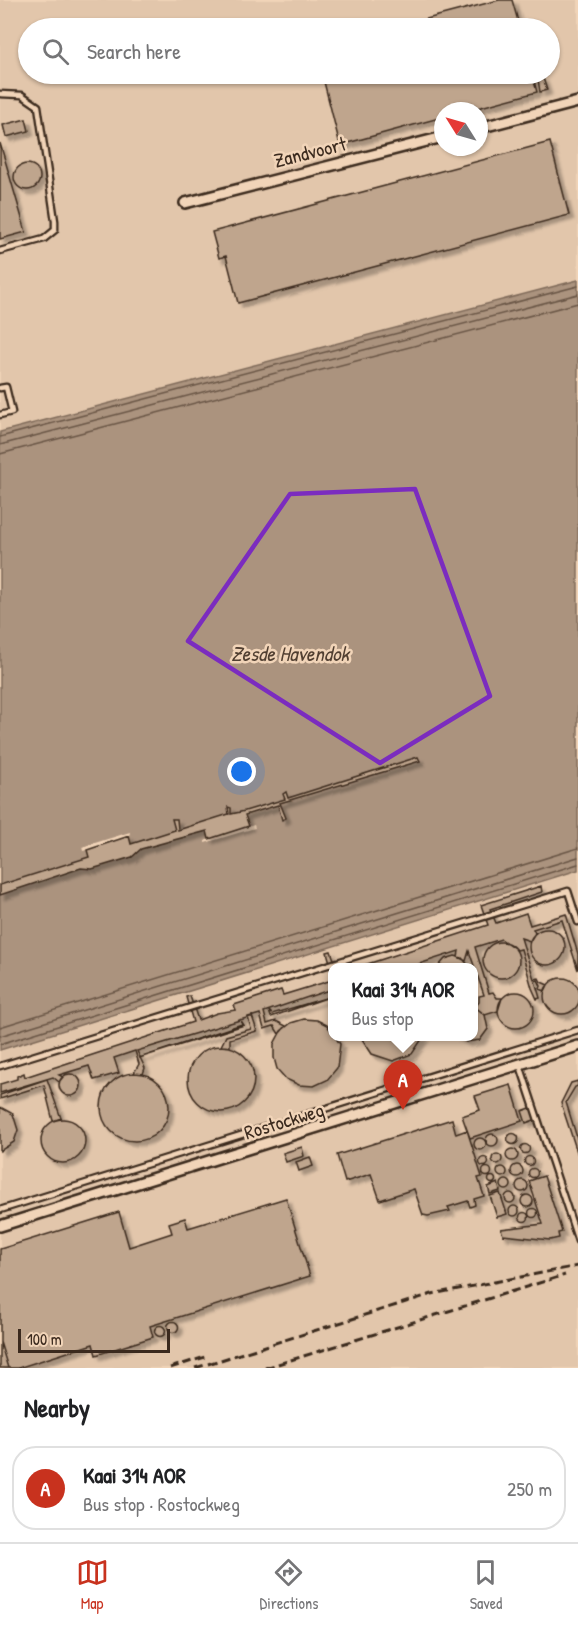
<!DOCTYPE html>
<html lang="en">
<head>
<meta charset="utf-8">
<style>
	:root { --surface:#fff; --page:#f6f6f6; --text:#202124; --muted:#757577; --line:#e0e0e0; --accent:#c8321e }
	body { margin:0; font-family:"Patrick Hand",sans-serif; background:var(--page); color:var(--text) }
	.compass { position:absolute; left:434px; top:102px; width:54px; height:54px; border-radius:50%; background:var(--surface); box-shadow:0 2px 4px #0004; rotate:307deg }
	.scale { position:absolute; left:18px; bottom:15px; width:152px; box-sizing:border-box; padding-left:6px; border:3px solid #3b2a1e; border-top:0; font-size:16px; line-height:21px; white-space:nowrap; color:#3b2a1e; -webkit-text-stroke:4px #f1d4b8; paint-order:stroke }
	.you { position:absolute; left:242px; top:772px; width:21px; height:21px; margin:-15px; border:4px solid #fff; border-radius:50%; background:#1a73e8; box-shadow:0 0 0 9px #1a73e833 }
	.badge { display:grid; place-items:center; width:39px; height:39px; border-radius:50%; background:var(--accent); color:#fff; font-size:20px; font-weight:700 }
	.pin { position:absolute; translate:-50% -50px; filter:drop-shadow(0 2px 3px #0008) }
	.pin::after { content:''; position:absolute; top:32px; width:21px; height:18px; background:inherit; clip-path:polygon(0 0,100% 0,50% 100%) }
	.popup { position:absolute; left:328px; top:963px; width:150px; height:78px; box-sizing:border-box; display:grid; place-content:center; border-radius:12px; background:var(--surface); filter:drop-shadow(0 2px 4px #0005); font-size:20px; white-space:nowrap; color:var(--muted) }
	.popup b { font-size:22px; color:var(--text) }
	.popup::after { content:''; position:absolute; left:50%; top:100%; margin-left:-12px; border:12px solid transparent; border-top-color:var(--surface) }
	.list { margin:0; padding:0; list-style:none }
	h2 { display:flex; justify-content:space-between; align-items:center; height:78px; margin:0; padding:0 24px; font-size:26px }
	h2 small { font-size:20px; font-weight:400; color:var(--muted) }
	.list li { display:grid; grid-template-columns:39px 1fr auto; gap:18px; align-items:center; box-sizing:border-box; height:84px; margin:0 12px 12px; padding:0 12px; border:2px solid var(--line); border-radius:24px }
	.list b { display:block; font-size:22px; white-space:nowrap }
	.list p { margin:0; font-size:20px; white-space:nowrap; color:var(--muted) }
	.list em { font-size:20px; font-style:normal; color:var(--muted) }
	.icon { flex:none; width:33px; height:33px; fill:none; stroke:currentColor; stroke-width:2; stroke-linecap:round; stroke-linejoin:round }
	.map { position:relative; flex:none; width:578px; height:1368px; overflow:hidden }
	.search { position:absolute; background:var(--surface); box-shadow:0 2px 4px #0004; left:18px; right:18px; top:18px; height:66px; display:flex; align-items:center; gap:15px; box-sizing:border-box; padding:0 21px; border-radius:33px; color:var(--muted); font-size:22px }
	.sheet { height:174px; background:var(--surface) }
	nav { display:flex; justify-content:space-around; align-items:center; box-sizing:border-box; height:84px; border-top:2px solid var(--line); background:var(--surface); font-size:16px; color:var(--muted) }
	nav a { display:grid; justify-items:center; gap:3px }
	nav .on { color:var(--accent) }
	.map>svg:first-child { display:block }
	.built { fill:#e2c6ab; fill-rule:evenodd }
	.water { fill:#ab937e; stroke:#7e6958; stroke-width:1.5 }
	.pier { fill:#f1d4b8 }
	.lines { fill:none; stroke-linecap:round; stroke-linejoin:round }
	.shore { stroke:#685444; stroke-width:1.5 }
	.building { fill:#bfa58d; stroke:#3b2a1e; stroke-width:1.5; filter:url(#shadow) }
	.lane-casing { stroke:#3b2a1e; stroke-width:9 }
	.street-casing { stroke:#3b2a1e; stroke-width:14 }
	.lane { stroke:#f1d4b8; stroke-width:4.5 }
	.street { stroke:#f1d4b8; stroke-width:9 }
	.rail { stroke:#3b2a1e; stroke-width:3; stroke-dasharray:9 4.5; stroke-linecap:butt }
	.marked { fill:none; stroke:#7b2cbf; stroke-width:4.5; stroke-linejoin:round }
	.labels { text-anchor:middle; stroke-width:5; stroke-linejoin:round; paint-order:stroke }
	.street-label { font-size:20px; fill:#3b2a1e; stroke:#f1d4b8 }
	.water-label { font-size:21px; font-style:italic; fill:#513f31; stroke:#f1d4b8 }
</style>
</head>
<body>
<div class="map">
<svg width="578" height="1368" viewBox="0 0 578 1368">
	<defs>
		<filter id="shadow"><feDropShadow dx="4.5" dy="4.5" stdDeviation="1.5" flood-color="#0004"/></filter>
	</defs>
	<rect width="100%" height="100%" fill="#f1d4b8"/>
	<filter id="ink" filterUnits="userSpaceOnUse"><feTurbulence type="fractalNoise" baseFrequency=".0167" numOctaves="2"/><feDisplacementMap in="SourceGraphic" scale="12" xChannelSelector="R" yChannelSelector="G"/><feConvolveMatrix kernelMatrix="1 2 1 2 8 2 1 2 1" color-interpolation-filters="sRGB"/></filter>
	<g filter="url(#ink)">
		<path class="built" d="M0,0H578V280L0,432ZM28,28H550V74H28ZM443,111H479V147H443Z
			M578,870V1368H0V1050ZM332,968H474V1036H332Z"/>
		<path class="water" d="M578,280V870L0,1050V432Z"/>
		<path class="pier" d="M254,825L255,828L205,843V841L209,839Z
			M130,832L129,836L83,851L82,847Z"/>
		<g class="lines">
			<path class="shore" d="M0,437L578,286
				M0,445L578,294
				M0,454L578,303
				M0,1027L578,848
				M0,1036L578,857
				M0,1044L578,864"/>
		</g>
		<path class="building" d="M499,0H512L520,28H392Z
			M322,74H532L537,92L466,111H443V117L340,145Z
			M543,78L547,90L540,92L538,79Z
			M26,119L29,131L6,137L3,125Z
			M550,142L569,215L238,303L226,256L219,258L212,232Z
			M0,143L26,232L0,239Z
			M14 177a13 13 0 1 1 26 0a13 13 0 1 1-26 0Z
			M418,757L420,761L280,803L286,818L282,820L278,805L245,815L249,826L209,839L207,831L141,849L132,857L92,869L81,868L0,895V885L89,857L87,850L129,836L131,844L175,830L172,819H177L178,830L229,814L228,807L231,808V814L245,811L285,799L283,794L286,792L288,798Z
			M541,886L542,892L490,909L496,923L526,913L530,925L566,914L578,954V970L562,920L533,929L535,933L530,941L521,938L534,979L539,978L541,982L548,985L545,991L540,989L541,986L538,980L535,981L540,998L537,999L532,988L521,949L517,950L501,939L475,947L489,993L493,992L497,998H502L498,1011L485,1015L475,1007L479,1002V996L484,995L469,951L466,961L458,957L459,951L419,964L420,968H355L488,925L481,905Z
			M529 947a18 18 0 1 1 36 0a18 18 0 1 1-36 0Z
			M483 960a18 18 0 1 1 36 0a18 18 0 1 1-36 0Z
			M331,951L337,968H332V970L327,952Z
			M455,956L462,958L471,968H437L445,959Z
			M544 996a18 18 0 1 1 36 0a18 18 0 1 1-36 0Z
			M332,980V989L264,1012L267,1024L276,1021L286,1026L279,1034L274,1026L264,1029L260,1014L137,1051L145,1068L143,1074L134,1073L139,1064L135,1051L114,1058L119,1073L94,1080L89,1066L59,1075L63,1077L59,1082L53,1077L0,1093V1084L17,1079V1076L24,1073L25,1077L193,1022L186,997L190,996L198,1020L217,1013L236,1010L234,1005L281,990L283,995Z
			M498 1010a18 18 0 1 1 36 0a18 18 0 1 1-36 0Z
			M332,996L271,1017L269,1011L272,1014Z
			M474,1006L485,1015L488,1029L480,1040L466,1042L456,1036H474Z
			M252,1016L257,1031L230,1039V1047L221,1046L226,1036L251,1029L248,1017Z
			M240,1019L244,1025L139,1058L242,1024Z
			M304,1019L317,1020L327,1025L340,1044L337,1068L327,1080L314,1086L299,1085L286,1079L277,1069L274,1058V1044L281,1031L291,1023Z
			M360,1036H424L412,1054L393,1061L372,1054Z
			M188 1079a33 33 0 1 1 66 0a33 33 0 1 1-66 0Z
			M101 1107a34 34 0 1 1 68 0a34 34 0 1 1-68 0Z
			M59 1085a11 11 0 1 1 22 0a11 11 0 1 1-22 0Z
			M47,1079L61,1118L53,1121L44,1085L0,1099V1095Z
			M578,1081V1086L575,1087L566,1102L578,1141V1155L561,1103L571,1083Z
			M511,1085L522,1121L470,1138L462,1116L480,1110L475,1096Z
			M0,1107L13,1114L18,1130L14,1142L0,1151Z
			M533,1107L537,1119L526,1123L522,1111Z
			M41 1141a22 22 0 1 1 44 0a22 22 0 1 1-44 0Z
			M452,1119L456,1134L467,1130L482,1177L478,1178L484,1196L474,1199L475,1205L470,1207L468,1201L448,1207L450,1211L428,1216L423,1215L414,1189L380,1200L371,1174L345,1182L337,1155Z
			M507.5 1139a5.5 5.5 0 1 1 11 0a5.5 5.5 0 1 1-11 0Z
			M486 1140a6 6 0 1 1 12 0a6 6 0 1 1-12 0Z
			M474 1144a6 6 0 1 1 12 0a6 6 0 1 1-12 0Z
			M520.5 1149a4.5 4.5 0 1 1 9 0a4.5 4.5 0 1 1-9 0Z
			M302,1147L304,1156L286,1162L283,1153Z
			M506 1155a6 6 0 1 1 12 0a6 6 0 1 1-12 0Z
			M492 1159a5 5 0 1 1 10 0a5 5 0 1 1-10 0Z
			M524.5 1161a4.5 4.5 0 1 1 9 0a4.5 4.5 0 1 1-9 0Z
			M310,1157L313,1166L299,1171L296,1162Z
			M479.5 1162a4.5 4.5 0 1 1 9 0a4.5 4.5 0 1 1-9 0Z
			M511 1171a6 6 0 1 1 12 0a6 6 0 1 1-12 0Z
			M497 1172a5 5 0 1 1 10 0a5 5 0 1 1-10 0Z
			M482.5 1172a4.5 4.5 0 1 1 9 0a4.5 4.5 0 1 1-9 0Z
			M528.5 1173a4.5 4.5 0 1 1 9 0a4.5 4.5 0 1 1-9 0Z
			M544,1176L562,1232L558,1233L559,1238L550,1240L503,1235L501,1229L543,1224L529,1181Z
			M488.5 1180a3.5 3.5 0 1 1 7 0a3.5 3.5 0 1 1-7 0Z
			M516 1186a6 6 0 1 1 12 0a6 6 0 1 1-12 0Z
			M501 1185a5 5 0 1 1 10 0a5 5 0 1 1-10 0Z
			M498,1183L500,1191L490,1194L488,1187Z
			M505 1198a5 5 0 1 1 10 0a5 5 0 1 1-10 0Z
			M500,1193L507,1214L497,1217L490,1196Z
			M521 1201a6 6 0 1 1 12 0a6 6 0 1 1-12 0Z
			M286,1198L310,1276L150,1326L153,1337L96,1355L93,1344L18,1368H8L0,1342V1249L119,1212L129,1247L172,1233L169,1223L185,1218L188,1228Z
			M509 1211a5 5 0 1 1 10 0a5 5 0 1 1-10 0Z
			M528.5 1213a4.5 4.5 0 1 1 9 0a4.5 4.5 0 1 1-9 0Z
			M519.5 1217a4.5 4.5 0 1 1 9 0a4.5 4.5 0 1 1-9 0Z
			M167.5 1327a5.5 5.5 0 1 1 11 0a5.5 5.5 0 1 1-11 0Z
			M154.5 1331a5.5 5.5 0 1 1 11 0a5.5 5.5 0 1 1-11 0Z
			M0,1342L8,1368H0Z"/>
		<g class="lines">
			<g class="lane-casing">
				<path id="lane" d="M0,94L22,95L38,106L55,221V230L44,239L0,251
					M0,388L6,387L12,412L0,415
					M520,1065L578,1241
					M0,1066L568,891L578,922
					M0,1210L578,1030"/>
			</g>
			<g class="street-casing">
				<path id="street" d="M479,128L578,102
					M185,203L443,137
					M0,1226L578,1046"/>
			</g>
			<use href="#lane" class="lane"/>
			<use href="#street" class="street"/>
			<path class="rail" d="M170,1368L205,1357
				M195,1368L432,1294L578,1266
				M265,1368L565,1275"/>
		</g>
	</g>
	<path class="marked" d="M415,489L490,696L380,763L188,641L290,494Z"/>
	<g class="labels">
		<g class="street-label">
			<text transform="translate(310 152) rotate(-14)" y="7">Zandvoort</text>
			<text transform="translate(284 1121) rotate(-17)" y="7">Rostockweg</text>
		</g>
		<g class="water-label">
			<text x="290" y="661">Zesde Havendok</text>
		</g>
	</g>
</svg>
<svg class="compass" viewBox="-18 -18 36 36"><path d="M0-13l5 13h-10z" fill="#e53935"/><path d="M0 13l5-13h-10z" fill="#757577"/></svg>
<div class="scale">100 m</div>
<div class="you"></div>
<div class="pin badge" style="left:403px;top:1110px">A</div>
<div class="popup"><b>Kaai 314 AOR</b>Bus stop</div>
<div class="search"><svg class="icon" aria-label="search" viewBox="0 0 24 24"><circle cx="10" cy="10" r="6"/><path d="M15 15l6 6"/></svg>Search here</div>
</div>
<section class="sheet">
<h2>Nearby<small></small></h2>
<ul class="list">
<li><span class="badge">A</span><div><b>Kaai 314 AOR</b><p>Bus stop · Rostockweg</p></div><em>250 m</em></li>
</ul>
</section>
<nav>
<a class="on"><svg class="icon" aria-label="map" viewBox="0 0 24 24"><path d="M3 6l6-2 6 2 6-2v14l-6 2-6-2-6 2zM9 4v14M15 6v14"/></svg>Map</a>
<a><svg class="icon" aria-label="directions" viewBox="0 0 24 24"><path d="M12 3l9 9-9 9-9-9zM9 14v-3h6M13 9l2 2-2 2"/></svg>Directions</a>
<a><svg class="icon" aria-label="saved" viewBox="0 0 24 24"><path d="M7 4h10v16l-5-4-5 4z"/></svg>Saved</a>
</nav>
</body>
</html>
